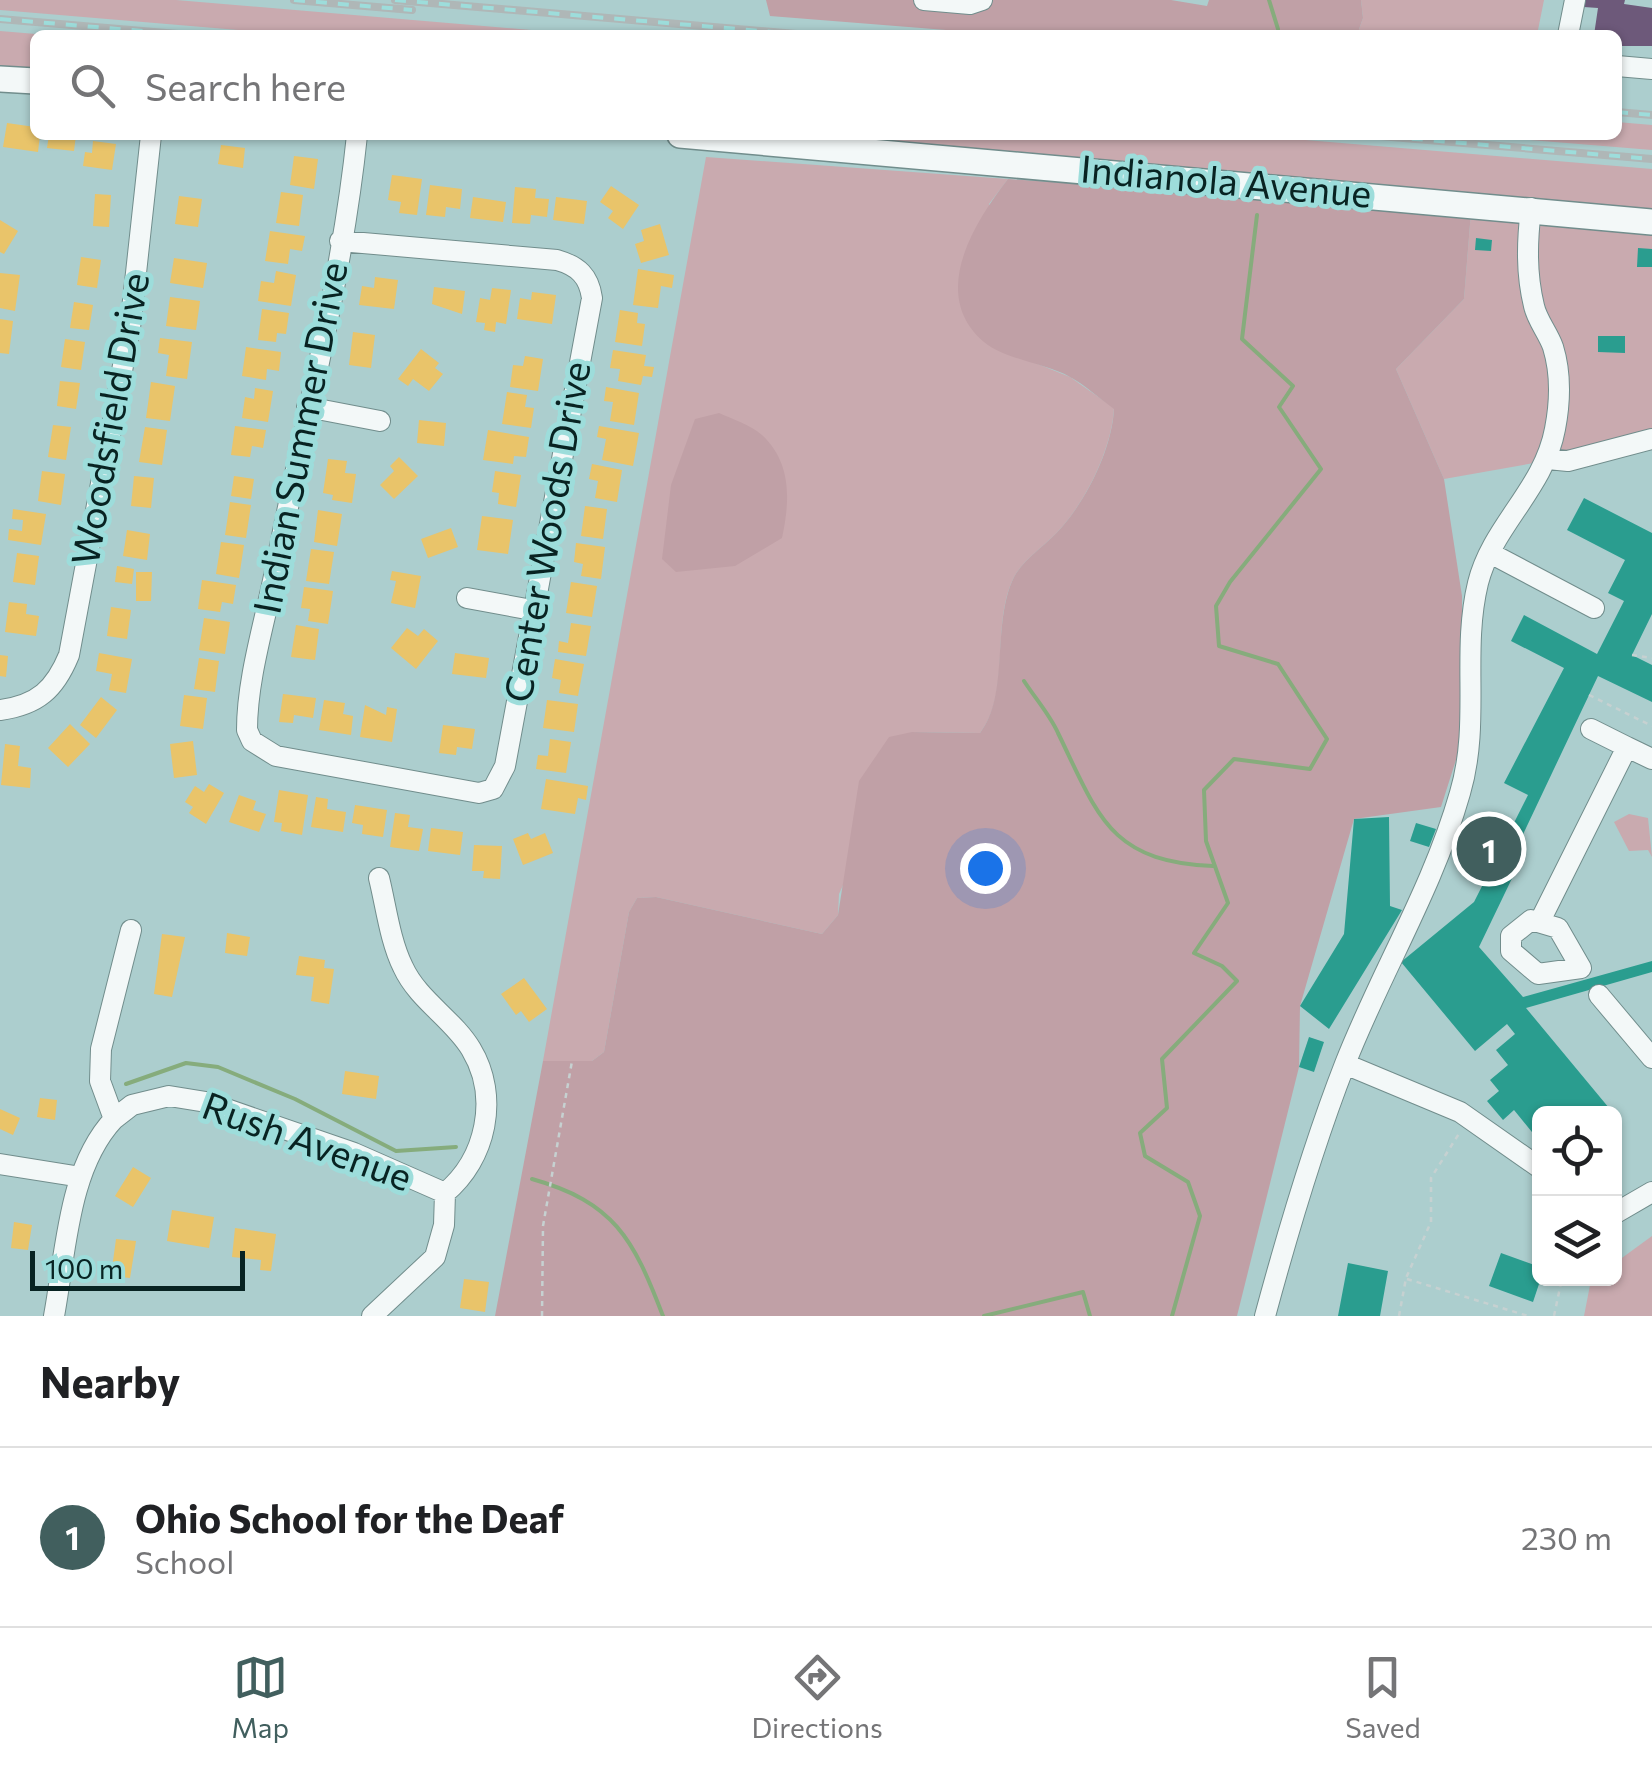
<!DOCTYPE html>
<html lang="en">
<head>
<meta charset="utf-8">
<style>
	:root { --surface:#fff; --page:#f6f6f6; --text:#202124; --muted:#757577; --line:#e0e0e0; --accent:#415f5e }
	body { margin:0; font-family:Commissioner,sans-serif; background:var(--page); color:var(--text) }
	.controls { position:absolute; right:30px; bottom:30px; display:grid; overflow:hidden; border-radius:15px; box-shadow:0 2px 8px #0004 }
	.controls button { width:90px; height:90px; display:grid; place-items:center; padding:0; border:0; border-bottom:2px solid var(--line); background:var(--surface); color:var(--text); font:50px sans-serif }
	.scale { position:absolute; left:30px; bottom:25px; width:215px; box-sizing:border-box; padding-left:10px; border:5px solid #082322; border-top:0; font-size:28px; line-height:35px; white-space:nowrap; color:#082322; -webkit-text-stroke:8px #9ddddb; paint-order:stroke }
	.you { position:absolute; left:985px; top:868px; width:35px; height:35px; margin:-25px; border:8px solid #fff; border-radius:50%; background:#1a73e8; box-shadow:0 0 0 15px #1a73e833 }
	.badge { display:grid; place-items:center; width:65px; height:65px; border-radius:50%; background:var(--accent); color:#fff; font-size:32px; font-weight:700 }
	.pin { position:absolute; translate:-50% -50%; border:5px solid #fff; box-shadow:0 2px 10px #0006 }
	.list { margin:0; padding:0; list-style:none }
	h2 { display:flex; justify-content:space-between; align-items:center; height:130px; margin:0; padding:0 40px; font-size:42px }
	h2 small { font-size:32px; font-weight:400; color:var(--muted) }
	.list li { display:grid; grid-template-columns:65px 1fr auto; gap:30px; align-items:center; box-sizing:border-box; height:180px; padding:0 40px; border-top:2px solid var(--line) }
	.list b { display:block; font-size:38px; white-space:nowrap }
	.list p { margin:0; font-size:32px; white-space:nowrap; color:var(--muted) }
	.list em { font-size:32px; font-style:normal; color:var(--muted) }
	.icon { flex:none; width:55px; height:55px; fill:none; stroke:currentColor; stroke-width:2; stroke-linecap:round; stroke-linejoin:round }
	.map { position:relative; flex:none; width:1652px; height:1316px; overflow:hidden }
	.search { position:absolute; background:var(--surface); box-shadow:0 2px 8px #0004; left:30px; right:30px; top:30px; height:110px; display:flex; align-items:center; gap:25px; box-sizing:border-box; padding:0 35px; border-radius:15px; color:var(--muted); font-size:38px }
	.sheet { height:310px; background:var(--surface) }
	nav { display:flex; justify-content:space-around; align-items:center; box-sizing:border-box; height:140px; border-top:2px solid var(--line); background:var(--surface); font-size:28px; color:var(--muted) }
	nav a { display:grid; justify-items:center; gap:5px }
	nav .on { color:var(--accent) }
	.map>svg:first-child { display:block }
	.green { fill:#c9aaaf }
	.forest { fill:#c0a0a6 }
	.homes { fill:#e9c46a }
	.offices { fill:#6d597a }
	.schools { fill:#2a9d8f }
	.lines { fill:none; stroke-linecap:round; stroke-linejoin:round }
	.stream { stroke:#86ac7c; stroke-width:4 }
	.minor-casing { stroke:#718d8c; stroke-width:22 }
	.major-casing { stroke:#718d8c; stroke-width:28 }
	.path { stroke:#c6d1d1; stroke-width:2.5; stroke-dasharray:5 5; stroke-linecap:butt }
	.minor { stroke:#f3f8f8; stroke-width:20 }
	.major { stroke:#f3f8f8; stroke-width:25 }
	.rail-casing { stroke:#afb7b7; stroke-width:8 }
	.rail { stroke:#9ddddb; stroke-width:4; stroke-dasharray:11; stroke-linecap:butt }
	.labels { text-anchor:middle; stroke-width:10; stroke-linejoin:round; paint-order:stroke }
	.street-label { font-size:38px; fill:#082322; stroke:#9ddddb }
</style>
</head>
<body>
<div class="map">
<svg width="1652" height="1316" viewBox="0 0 1652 1316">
	<rect width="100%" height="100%" fill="#accece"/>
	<path class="green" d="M0,0H176L590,35H296L0,10Z
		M1361,0H1544L1537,35H1357L1363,18Z
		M0,31L48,35H35V72L0,69Z
		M1617,122L1652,125V150L1471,135H1617Z
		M783,135H1245L1652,169V210Z
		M706,157L1008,179L989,204L986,343L1070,377L1114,408C1112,447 1088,497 1062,527C1048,544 1024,558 1014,577C990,625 1012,692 980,733L912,732L839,894L838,915L822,934L656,897L637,898L629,912L604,1052L592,1061H543Z
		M1471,212L1652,229V442L1444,479L1396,369L1464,299Z
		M1629,814L1648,818L1652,857L1648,850L1629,851L1614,822Z
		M1652,1236V1316H1584L1591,1280L1614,1278L1615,1263Z"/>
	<path class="forest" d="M766,0H1171L1207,6L1209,0H1361L1363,18L1357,35H1009L770,16Z
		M1008,179L1471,212L1464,299L1396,369L1444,479L1462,596V741L1441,807L1354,819L1300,1006L1299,1067L1237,1316H495L543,1061H592L604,1052L629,912L637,898L656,897L822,934L838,915L859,781L889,737L912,732L980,733C1010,695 991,624 1014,577C1024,558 1048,544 1062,527C1088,497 1112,448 1114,409C1099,398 1085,385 1070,377C1045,363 1006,360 984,342C929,295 973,224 1008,179Z
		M719,413C732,419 751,425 762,435C792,463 790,501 782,538L735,566L676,572L662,559L671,485L695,419Z"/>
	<path class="homes" d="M7,123L35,127V135H40L38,152L3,147Z
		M49,135H76L74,151L47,148Z
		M93,141L116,144L112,170L83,166L85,152L92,153Z
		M221,145L245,148L243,168L218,164Z
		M294,156L318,159L314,189L290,185Z
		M392,175L422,179L417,215L399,213L401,202L388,200Z
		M430,185L462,189L460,209L446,207L445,217L426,215Z
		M611,186L639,205L623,229L608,218L613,211L600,202Z
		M515,187L536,189L535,198L549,199L547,217L531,215L530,224L512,223Z
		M281,192L303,195L299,226L276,223Z
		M95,194L111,195L109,227L93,226Z
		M179,196L202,199L198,227L175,224Z
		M473,197L506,202L503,222L470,218Z
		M556,197L587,201L584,224L553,220Z
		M0,220L18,231L4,254L0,252Z
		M660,224L669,255L641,263L635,244L644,241L641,230Z
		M270,231L305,236L302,251L290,249L288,264L265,261Z
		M81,257L101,260L97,288L77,285Z
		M174,258L207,263L203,288L170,283Z
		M638,269L674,275L672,288L661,286L658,308L633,305Z
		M276,271L296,275L291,306L258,301L261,281L274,283Z
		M0,273L20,275L15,311L0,308Z
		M375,277L398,280L394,309L359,305L362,286L374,288Z
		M434,287L465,291L462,314L432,304Z
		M492,288L511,290L506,324L496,322L495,332L484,330L485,323L476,322L480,298L490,300Z
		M532,292L556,295L552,324L517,319L520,298L531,300Z
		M170,297L200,301L196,330L166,326Z
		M74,302L93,305L89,330L70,328Z
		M262,309L289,313L286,334L277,333L276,342L258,340Z
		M620,310L638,313L637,323L645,324L642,346L615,342Z
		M0,319L13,321L9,354L0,353Z
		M353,332L375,335L371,368L349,365Z
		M160,338L192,342L187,379L166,376L169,355L158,353Z
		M65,339L85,342L81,370L61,367Z
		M246,347L281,352L279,371L267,369L266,380L242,376Z
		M421,349L439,363L435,368L443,374L429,391L413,379L408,386L398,379Z
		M613,350L646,355L644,366L654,367L652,377L643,376L641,385L618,381L620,369L610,368Z
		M525,356L543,359L538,391L510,387L513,365L523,366Z
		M60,381L80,383L76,409L57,406Z
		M151,382L175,386L170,421L146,418Z
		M606,387L639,393L634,425L610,421L613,402L604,401Z
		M255,388L273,391L268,422L242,418L245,397L254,399Z
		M507,392L527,395L525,407L534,408L531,428L502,424Z
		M419,420L446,423L444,446L417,443Z
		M53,425L71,427L66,460L48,457Z
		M235,426L266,430L263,448L252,446L250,457L231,455Z
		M599,426L639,433L633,466L602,460L606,439L597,437Z
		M145,427L167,430L162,465L139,462Z
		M488,430L529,437L526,457L514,456L513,464L483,460Z
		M399,457L418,476L394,499L380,485L394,471L390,466Z
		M328,459L347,461L345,473L356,474L352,503L332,500L333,495L323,493Z
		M592,464L622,470L617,502L595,498L598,481L589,479Z
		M42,471L65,474L61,505L38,501Z
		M495,471L521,475L516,507L498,504L499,493L492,492Z
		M134,476L154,478L151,508L131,506Z
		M234,476L254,479L251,499L231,496Z
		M230,502L251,505L246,538L225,535Z
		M585,506L607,509L603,539L581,536Z
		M13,509L46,514L41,545L8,540L9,529L22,531L23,520L12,519Z
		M318,510L342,514L337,546L314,542Z
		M482,516L513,520L508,554L477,550Z
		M451,528L458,547L428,558L421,539Z
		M127,530L150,534L147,560L123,556Z
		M221,542L244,545L239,578L216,574Z
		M576,543L605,547L601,579L581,576L583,564L574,562Z
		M311,549L334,552L329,584L306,581Z
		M17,553L39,556L35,585L13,582Z
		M117,566L134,569L132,584L115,582Z
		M392,571L421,576L415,608L391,603L396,581L390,580Z
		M136,572H152L151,601H136Z
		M202,580L236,585L233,604L222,602L220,612L198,609Z
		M571,582L597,586L592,617L566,613Z
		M304,587L333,591L328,624L308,621L310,609L301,608Z
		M9,602L27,604L26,614L39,616L36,636L5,632Z
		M111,607L131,610L127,639L107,636Z
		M204,618L230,622L225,654L199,650Z
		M571,623L591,626L586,656L558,652L559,641L568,643Z
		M296,625L319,629L315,660L291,657Z
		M407,628L418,636L424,629L438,641L416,669L391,648Z
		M99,653L132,659L126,693L109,690L112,674L96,671Z
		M455,653L489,658L486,678L452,674Z
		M0,655L8,656L6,677L0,676Z
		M199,658L219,661L215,692L194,689Z
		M555,659L584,664L578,696L559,693L561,680L552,678Z
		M283,694L316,698L313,718L294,715L293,723L279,722Z
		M184,695L207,698L203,729L180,726Z
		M101,697L117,710L96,738L80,725Z
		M324,700L345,703L343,714L353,716L351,735L319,730Z
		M547,700L578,704L574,732L543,728Z
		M365,705L386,715L387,707L397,709L392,742L360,737Z
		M70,724L90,744L68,767L48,748Z
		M443,725L475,729L472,749L457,747L456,755L439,753Z
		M550,739L571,742L566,773L536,769L538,755L548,756Z
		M193,741L197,775L174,778L170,744Z
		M5,744L20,746L18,766L31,768L30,788L1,785Z
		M546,779L588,786L586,800L578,798L575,814L541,809Z
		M209,784L224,793L206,824L189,813L193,807L185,802L195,786L204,792Z
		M279,790L308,795L302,835L281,831L282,823L274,822Z
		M239,795L256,801L253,810L266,814L259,832L229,822Z
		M316,797L328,799L327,809L346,812L343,832L311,827Z
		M355,805L387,810L383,837L362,834L363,825L352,823Z
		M395,813L410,815L408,827L423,829L419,851L390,847Z
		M431,828L463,832L460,855L428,851Z
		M528,833L531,839L545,833L553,853L523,865L513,839Z
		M474,845L502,846L500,879L483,878L484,871H472Z
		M227,933L250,937L247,956L225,953Z
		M162,934L185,937L172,997L154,994Z
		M299,956L325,960L324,968L334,969L329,1004L311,1001L314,977L296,975Z
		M524,978L547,1009L529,1022L521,1011L516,1015L501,994Z
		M345,1071L379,1076L376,1099L342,1094Z
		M40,1098L57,1100L55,1120L37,1117Z
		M0,1109L20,1118L13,1135L0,1129Z
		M133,1167L151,1178L133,1207L115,1196Z
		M172,1210L214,1217L209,1248L167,1241Z
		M14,1222L32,1225L28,1250L11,1248Z
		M235,1228L276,1234L271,1271L260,1270L261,1260L232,1257Z
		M116,1239L136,1241L130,1278L111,1276Z
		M464,1279L489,1282L485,1312L460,1308Z"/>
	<path class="offices" d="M1585,0H1625L1624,4L1652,8V46H1617V35H1594L1598,8L1584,7Z"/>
	<path class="schools" d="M1476,238L1492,240L1491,251L1475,250Z
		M1638,248L1652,249V267H1637Z
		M1598,336H1625V353L1598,352Z
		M1584,498L1652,533V614L1632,655L1652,665V702L1598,676L1508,866L1516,870L1479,947L1523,997L1652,961V972L1526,1008L1614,1114H1577L1572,1107L1565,1114H1540L1536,1137L1514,1110L1503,1120L1487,1101L1499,1091L1490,1080L1508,1065L1496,1050L1515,1034L1507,1024L1475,1051L1401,962L1474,902L1528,795L1504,783L1564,668L1511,641L1524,615L1597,654L1624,601L1608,593L1625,560L1567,530Z
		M1389,817L1390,906L1402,910L1329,1029L1300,1006L1344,934L1354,819Z
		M1416,823L1436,829L1429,847L1410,841Z
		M1309,1037L1324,1042L1314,1072L1299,1067Z
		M1501,1253L1540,1267L1541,1278L1533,1302L1489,1286Z
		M1348,1263L1388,1271L1380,1316H1338Z"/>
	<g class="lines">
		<path class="stream" d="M1269,0L1278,29
			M1024,681C1035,698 1050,715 1058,733C1098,815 1109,862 1213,866
			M126,1084L186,1063L218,1067L295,1099L396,1151L456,1147
			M532,1179C614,1202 633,1238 663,1316
			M984,1316L1083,1292L1090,1316
			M1172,1316L1200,1216L1188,1182L1145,1156L1140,1133L1167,1108L1162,1059L1237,981L1222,966L1194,953L1228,903L1206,841L1204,790L1234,759L1310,769L1327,739L1278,664L1219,646L1216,606L1230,582L1321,469L1279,407L1293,386L1242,339L1257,215"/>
		<g class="minor-casing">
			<path id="minor" d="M924,0L970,4L982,0
				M1568,35L1575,0
				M1617,66L1652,69
				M340,241L557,260C578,266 589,276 592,298L505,766L493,789L479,793L276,756L252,741L247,730C247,678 265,622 275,571C303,427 342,281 357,135
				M307,407L380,421
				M1548,459L1568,461L1652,439
				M1490,553L1594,608
				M467,598L532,610
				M0,710C38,705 55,689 69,655L130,328L151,135
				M1627,747L1652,759
				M1531,920L1558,928L1581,968L1538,974L1511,951V936Z
				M1540,921L1627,747L1591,729
				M1599,995L1652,1058
				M1345,1064L1460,1112L1540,1168
				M114,1119L132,1105L169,1096L206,1102L354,1153L445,1193
				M0,1164L81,1177
				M1614,1214L1652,1192
				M54,1316C66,1252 68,1168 114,1119L100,1081L101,1049L131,930
				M372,1316L435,1257L444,1225L445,1193C486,1159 500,1097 471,1049C453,1019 418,1000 403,967C390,941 386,906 379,878
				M1265,1316C1288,1231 1313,1146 1345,1064C1381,972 1433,888 1460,793C1481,722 1461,653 1478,583C1492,526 1544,489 1555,429C1560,403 1561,373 1553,347C1548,333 1537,320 1534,306C1526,273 1527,242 1531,208"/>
		</g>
		<g class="major-casing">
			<path id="major" d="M0,79L35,81
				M680,135L1652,222"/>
		</g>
		<path class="path" d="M1632,655L1652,658
			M1589,695L1652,726
			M1407,1279L1528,1316
			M542,1316L543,1226L572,1061
			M1399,1316L1406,1278L1431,1222V1178L1460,1132
			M1554,1316L1562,1278"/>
		<use href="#minor" class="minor"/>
		<use href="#major" class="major"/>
		<g class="rail-casing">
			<path id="rail" d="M294,0L412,10
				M395,0L808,35
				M0,19L190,35
				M1617,112L1652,115
				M1368,135L1652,159"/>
		</g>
		<use href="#rail" class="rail"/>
	</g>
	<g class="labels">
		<g class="street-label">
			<text transform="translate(1226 182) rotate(5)" y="13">Indianola Avenue</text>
			<text transform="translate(111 419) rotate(-80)" y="13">Woodsfield Drive</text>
			<text transform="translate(301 438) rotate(-79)" y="13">Indian Summer Drive</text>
			<text transform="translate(548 532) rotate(-80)" y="13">Center Woods Drive</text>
			<text transform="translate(307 1142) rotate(20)" y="13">Rush Avenue</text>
		</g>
	</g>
</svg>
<div class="controls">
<button><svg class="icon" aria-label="locate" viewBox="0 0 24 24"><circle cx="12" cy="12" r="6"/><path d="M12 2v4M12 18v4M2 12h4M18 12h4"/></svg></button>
<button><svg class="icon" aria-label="layers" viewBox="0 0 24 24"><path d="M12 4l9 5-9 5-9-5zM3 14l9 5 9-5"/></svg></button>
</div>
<div class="scale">100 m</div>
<div class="you"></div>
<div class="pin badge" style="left:1489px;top:849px">1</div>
<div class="search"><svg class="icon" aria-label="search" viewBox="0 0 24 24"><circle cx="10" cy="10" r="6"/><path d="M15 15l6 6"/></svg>Search here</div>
</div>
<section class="sheet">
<h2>Nearby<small></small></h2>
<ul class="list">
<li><span class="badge">1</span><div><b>Ohio School for the Deaf</b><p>School</p></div><em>230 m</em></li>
</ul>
</section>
<nav>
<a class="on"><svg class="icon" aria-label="map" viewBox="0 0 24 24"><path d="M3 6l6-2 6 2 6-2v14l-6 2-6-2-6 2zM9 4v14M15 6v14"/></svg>Map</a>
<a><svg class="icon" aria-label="directions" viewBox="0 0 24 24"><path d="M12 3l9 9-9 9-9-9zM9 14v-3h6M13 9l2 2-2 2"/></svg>Directions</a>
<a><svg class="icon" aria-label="saved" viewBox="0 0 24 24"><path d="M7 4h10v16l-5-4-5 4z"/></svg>Saved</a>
</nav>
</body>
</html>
